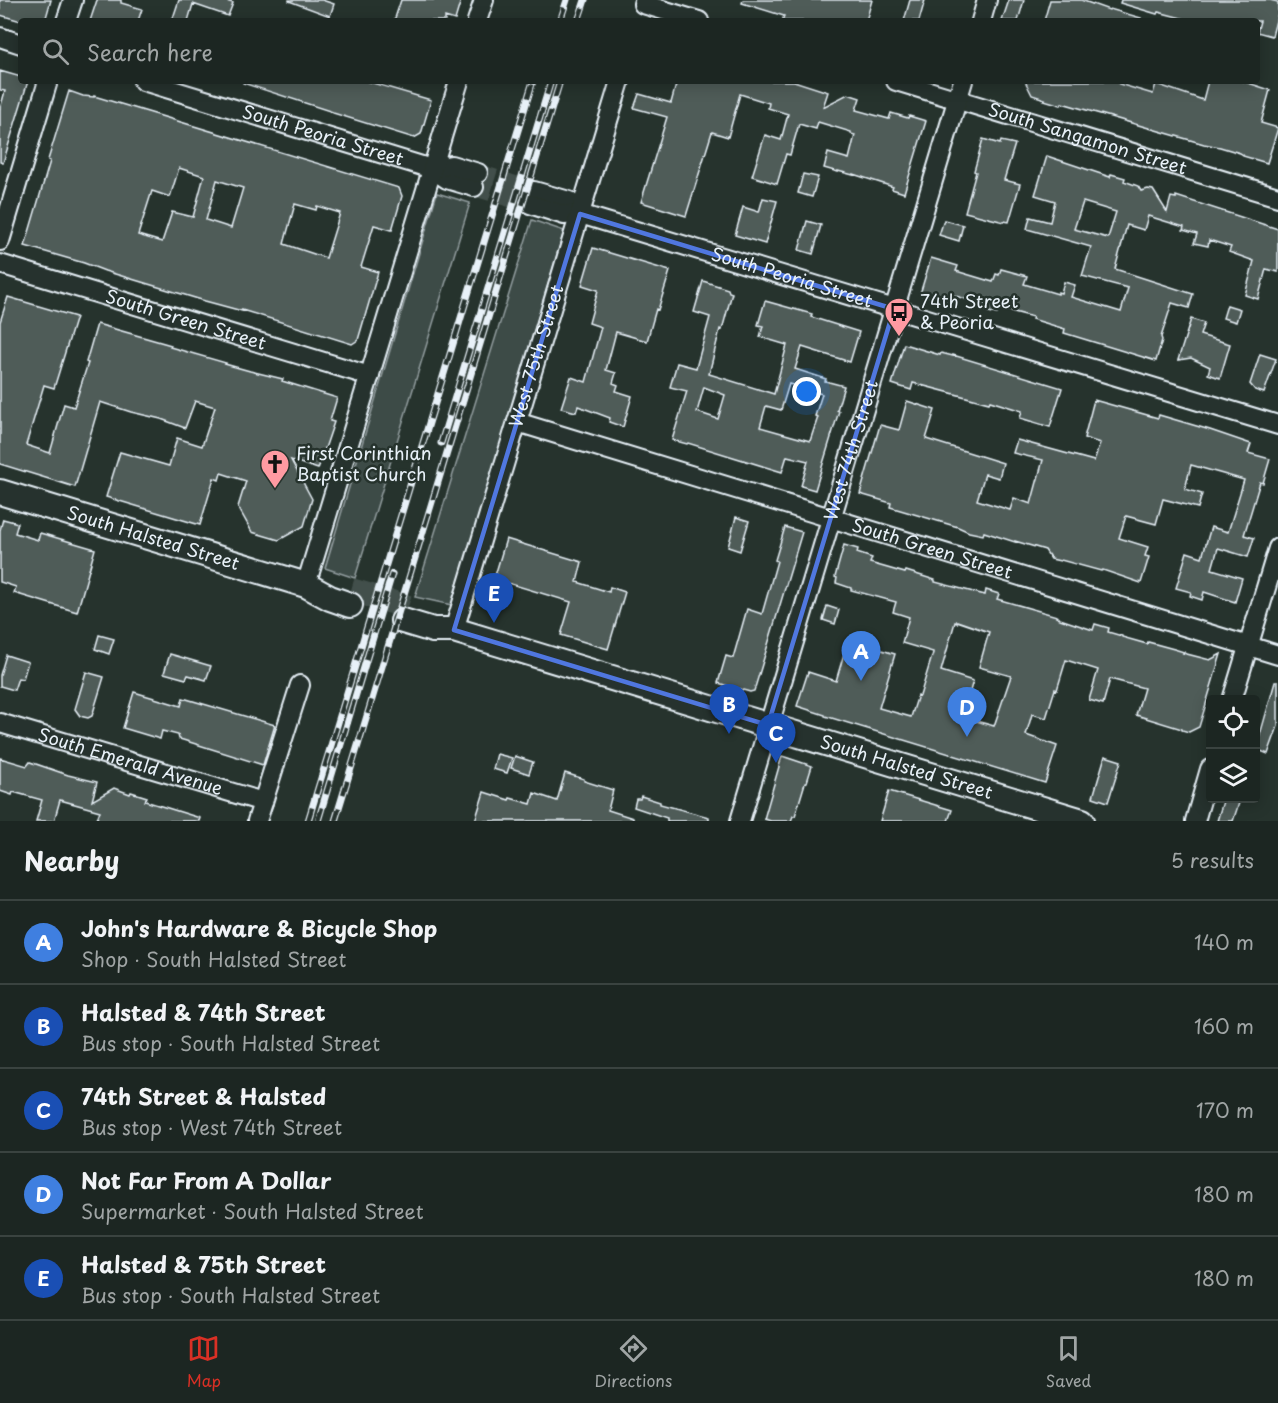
<!DOCTYPE html>
<html lang="en">
<head>
<meta charset="utf-8">
<style>
	:root { --surface:#1c2622; --page:#29322f; --text:#f1f3f6; --muted:#a0a5a5; --line:#3a4340; --accent:#d93025 }
	body { margin:0; font-family:"Playpen Sans",sans-serif; background:var(--page); color:var(--text) }
	.controls { position:absolute; right:18px; bottom:18px; display:grid; overflow:hidden; border-radius:6px; box-shadow:0 3px 15px #0003 }
	.controls button { width:54px; height:54px; display:grid; place-items:center; padding:0; border:0; border-bottom:2px solid var(--line); background:var(--surface); color:var(--text); font:30px sans-serif }
	.you { position:absolute; left:807px; top:392px; width:21px; height:21px; margin:-15px; border:4px solid #fff; border-radius:50%; background:#1a73e8; box-shadow:0 0 0 9px #1a73e833 }
	.badge { display:grid; place-items:center; width:39px; height:39px; border-radius:50%; background:var(--accent); color:#fff; font-size:20px; font-weight:700 }
	.pin { position:absolute; translate:-50% -50px; filter:drop-shadow(0 2px 3px #0008) }
	.pin::after { content:''; position:absolute; top:32px; width:21px; height:18px; background:inherit; clip-path:polygon(0 0,100% 0,50% 100%) }
	.list { margin:0; padding:0; list-style:none }
	h2 { display:flex; justify-content:space-between; align-items:center; height:78px; margin:0; padding:0 24px; font-size:26px }
	h2 small { font-size:20px; font-weight:400; color:var(--muted) }
	.list li { display:grid; grid-template-columns:39px 1fr auto; gap:18px; align-items:center; box-sizing:border-box; height:84px; padding:0 24px; border-top:2px solid var(--line) }
	.list b { display:block; font-size:22px; white-space:nowrap }
	.list p { margin:0; font-size:20px; white-space:nowrap; color:var(--muted) }
	.list em { font-size:20px; font-style:normal; color:var(--muted) }
	.icon { flex:none; width:33px; height:33px; fill:none; stroke:currentColor; stroke-width:2; stroke-linecap:round; stroke-linejoin:round }
	.map { position:relative; flex:none; width:1278px; height:821px; overflow:hidden }
	.search { position:absolute; background:var(--surface); box-shadow:0 3px 15px #0003; left:18px; right:18px; top:18px; height:66px; display:flex; align-items:center; gap:15px; box-sizing:border-box; padding:0 21px; border-radius:6px; color:var(--muted); font-size:22px }
	.sheet { height:498px; background:var(--surface) }
	nav { display:flex; justify-content:space-around; align-items:center; box-sizing:border-box; height:84px; border-top:2px solid var(--line); background:var(--surface); font-size:16px; color:var(--muted) }
	nav a { display:grid; justify-items:center; gap:3px }
	nav .on { color:var(--accent) }
	.map>svg:first-child { display:block }
	.green { fill:#3e4b47; stroke:#939ea0; stroke-width:1.5 }
	.building { fill:#505c59; stroke:#e8f1f8; stroke-width:1.5; fill-rule:evenodd }
	.lines { fill:none; stroke-linecap:round; stroke-linejoin:round }
	.minor-tunnel { stroke:#43504b; stroke-width:18; stroke-dasharray:18 9; stroke-linecap:butt }
	.major-tunnel { stroke:#43504b; stroke-width:24; stroke-dasharray:24 12; stroke-linecap:butt }
	.minor-casing { stroke:#e8f1f8; stroke-width:22 }
	.major-casing { stroke:#e8f1f8; stroke-width:28 }
	.minor { stroke:#26332d; stroke-width:18 }
	.major { stroke:#26332d; stroke-width:24 }
	.rail-casing { stroke:#e8f1f8; stroke-width:7 }
	.rail { stroke:#26332d; stroke-width:4.5; stroke-dasharray:14; stroke-linecap:butt }
	.marked { fill:none; stroke:#5077e0; stroke-width:4.5; stroke-linejoin:round }
	.labels { text-anchor:middle; stroke-width:5; stroke-linejoin:round; paint-order:stroke }
	.street-label { font-size:18px; fill:#e8f1f8; stroke:#26332d }
	.poi-label { font-size:18px; fill:#e8f1f8; stroke:#26332d; text-anchor:start }
</style>
</head>
<body>
<div class="map">
<svg width="1278" height="821" viewBox="0 0 1278 821">
	<rect width="100%" height="100%" fill="#26332d"/>
	<filter id="ink" filterUnits="userSpaceOnUse"><feTurbulence type="fractalNoise" baseFrequency=".0167" numOctaves="2"/><feDisplacementMap in="SourceGraphic" scale="12" xChannelSelector="R" yChannelSelector="G"/><feConvolveMatrix kernelMatrix="1 2 1 2 8 2 1 2 1" color-interpolation-filters="sRGB"/></filter>
	<g filter="url(#ink)">
		<path class="green" d="M437,193L470,203L355,578L325,568Z
			M532,220L564,231L452,605L415,597Z"/>
		<path class="building" d="M0,0H51L45,21H21L0,15Z
			M97,0H121V3L142,9L138,21H90Z
			M179,0H223L233,3L228,16L193,4L188,21H172Z
			M289,0H322L334,4L330,16L289,1Z
			M401,0H461L455,20L445,17V21H394Z
			M743,0H872L866,21H782L784,16L742,3Z
			M910,0H925L919,21H904Z
			M1009,0H1024L1018,21H1002Z
			M1050,0H1081L1109,10L1110,9L1141,18L1140,21H1044Z
			M1121,0H1270L1278,2V13L1272,36L1257,32L1260,21H1193L1158,12L1157,14L1120,3Z
			M0,71L21,77V81H28L3,163L0,162V109L5,91L0,90Z
			M243,81H366L431,100L421,134L414,138L333,113V112L243,83Z
			M677,81H794L828,92L823,107L848,94L860,98L856,110L889,119L891,113L908,118L909,116L926,121L904,193L892,189L893,187L853,174V175L838,171V172L824,168L828,153L849,159L855,135L851,134V132L818,122L816,129L799,124L790,155L786,154L777,184L752,176L765,135L781,140L788,114L768,108L769,103L740,94L728,137L712,132L686,216L641,202L667,117L634,108L639,94L671,103Z
			M1025,81H1120L1119,84L1153,94L1156,84L1203,100L1208,81H1242L1270,90L1261,123L1278,128L1267,163L1243,156V155L1240,153L1220,147L1204,144L1062,103L1061,105L1044,100L1045,99L1032,95Z
			M69,91L83,96L94,97V96L151,113L399,188L402,196L392,230L374,225L361,267L378,272L358,340L352,344L242,310V311L205,301L105,271L84,263L25,246L50,161L48,160ZM179,168L204,176L193,217L172,212L162,242L138,235L152,191L170,197ZM217,180L243,188L231,228L206,220ZM295,204L316,210L317,206L340,213L326,258L284,244Z
			M983,139L1000,144L1001,141L1015,144L1004,180L1020,184L1009,222L1004,221V222L965,212L976,172L974,171Z
			M1047,156L1110,177L1111,174L1125,178L1124,181L1138,186L1141,191L1148,189L1153,190L1167,212L1171,197L1176,198V196L1278,229V272L1266,269L1258,299L1245,295L1254,261L1229,252L1231,247L1209,240L1208,246L1194,243L1197,234L1183,230L1184,227L1148,216L1144,230L1127,225L1115,269L1193,294L1189,308L1172,303L1161,337L1162,340L1156,361L1064,333L1065,329L1032,319L1033,317L999,308L997,314L985,311L987,305L952,295L949,303L920,294L931,258L958,266L956,271L993,282L996,274L999,275L1001,269L1027,276L1024,284L1058,294V292L1061,293L1064,282L1075,285L1071,297L1121,312L1128,288L1082,276L1091,247L1027,229L1030,217L1050,222L1055,201L1035,195ZM1083,202L1116,212L1108,238L1074,229Z
			M803,174L818,177L812,197L798,193Z
			M763,198L777,201L765,244L735,235L743,207L759,212Z
			M944,220L963,225L959,241L939,235Z
			M807,221L821,225L813,254L799,250Z
			M593,248L670,271L658,310L656,309L647,341L616,332L606,370L616,373L613,383L618,385L616,391L632,396L623,427L609,422L610,418L578,406L576,412L561,408L571,377L586,382L601,327L589,323L598,290L582,285Z
			M703,281L728,289L729,292L732,293L722,330L720,329L709,374L774,394L787,345L760,337L763,326L758,325L765,301L812,314L811,317L859,332L850,362L802,347L795,369L826,379L825,381L844,386L837,410L839,411L815,490L801,486L808,461L787,456L782,472L688,443L687,444L672,440L687,391L670,387L677,363L696,368L710,317L694,312ZM789,384L822,394L815,416L818,417L810,441L760,427L766,406L781,410ZM704,387L725,395L718,419L697,412Z
			M8,297L76,317L54,388L44,385L26,445L50,453L64,404L74,407L88,363L86,362L97,324L171,345L170,347L226,363L225,364L250,371L283,379L282,381L337,398L330,421L334,422L318,469L291,460L312,499L304,526L279,540L252,532L238,507L246,481L221,473L219,480L214,478L200,525L106,497L120,452L169,466L177,438L202,446L215,407L195,401L185,428L161,419L131,412L100,402L75,487L0,464V322Z
			M1227,305L1240,309L1236,322L1223,318Z
			M1191,319L1204,323L1200,335L1230,344L1220,378L1208,374L1210,367L1191,358L1178,360Z
			M904,344L940,355L941,353L953,356V355L1062,388L1050,427L1020,418L1022,411L990,401L989,403L913,383L911,390L892,384Z
			M1260,354L1276,359L1264,393L1255,390L1250,384Z
			M1094,400L1158,418L1159,415L1210,430L1251,444L1248,453L1270,459L1263,483L1260,482L1244,535L1254,538L1248,557L1218,548L1212,569L1242,578L1235,602L1204,592L1202,600L1190,596L1191,592L1176,588L1187,552L1202,557L1211,527L1228,532L1244,480L1191,465L1185,489L1202,494L1198,508L1163,499L1156,524L1126,516L1119,538L1148,547L1145,556L1149,557L1141,583L1103,570L1101,571L1061,560L1060,561L1051,559L1045,550L1015,541V542L984,532L983,535L969,532L958,527L890,507L891,503L860,494L880,425L899,430L907,401L935,410L926,439L1003,463L999,478L985,474L977,500L1010,510L1014,498L1031,504L1043,460L1013,453L1017,440L1094,461L1100,443L1084,438Z
			M736,517L749,521L740,551L728,547Z
			M3,519L18,523L15,533L38,540L40,533L95,549L77,612L14,593L16,587L0,582V530Z
			M785,527L802,532L754,691L750,692L718,683L726,656L733,658L747,609L762,614L777,561L775,560Z
			M506,539L582,562L577,582L609,592L610,587L625,592L608,649L561,635L571,602L494,579Z
			M844,545L858,549L857,553L872,558L870,563L905,573L906,571L935,580V582L985,595L986,590L999,594L997,599L1057,616L1056,617L1060,619L1093,630L1095,624L1109,628L1108,632L1122,636V637L1147,644L1148,642L1174,649L1184,652L1183,653L1210,660L1221,654L1199,727L1189,732L1182,730V729L1136,715L1144,688L1110,679L1103,704L1089,700L1098,670L1066,660L1057,690L1055,689L1046,718L1032,714L1026,735L1057,746L1045,783L825,716V715L797,706L808,672L836,681L848,640L895,654L879,708L911,717L918,695L920,696L933,653V652L902,643L909,617L893,612L896,602L851,590V588L836,583L837,578L835,577ZM957,621L989,632L979,667L1011,676L994,726L962,717L973,681L941,671L955,622L957,623Z
			M827,606L839,610L835,624L823,620Z
			M99,635L114,639L109,654L95,649Z
			M170,654L211,666L206,680L188,675L186,679L164,673Z
			M6,655L28,662L23,679L18,678L14,690L0,686V675Z
			M86,672L104,677L92,716L88,718L80,716L75,709Z
			M1275,682H1278V726L1268,754L1256,749Z
			M134,692L181,706L183,698L275,725L263,765L183,740L179,739L178,735L162,731L160,739L123,728Z
			M497,754L512,758L507,773L493,769Z
			M515,756L533,762L529,774L511,768Z
			M782,756L812,766L807,782L805,783L795,816H793L791,821H771L764,819Z
			M1105,756L1121,761L1108,802L1093,797Z
			M0,758L27,766L30,762L68,775L97,782L92,801L114,788L130,794L131,792L147,797L145,801L200,818L199,821H96L100,811L60,800L54,821H36L42,800L13,792L12,795L0,791Z
			M565,773L584,779V781L613,790L608,810L633,818V821H475L484,792L509,800L510,798L531,804L534,793L557,801Z
			M889,791L952,810L948,821H880Z
			M641,796L660,802V804L709,817V821H667V818L634,807L636,799H640Z
			M1224,798H1235L1239,803L1233,821H1217Z"/>
		<g class="lines">
			<path class="minor-tunnel" d="M478,173L534,191
				M474,187L530,204"/>
			<path class="major-tunnel" d="M351,590L408,607"/>
			<g class="minor-casing">
				<g id="minor">
					<path d="M643,4L699,21"/>
					<path d="M66,21L73,0"/>
					<path d="M477,21L484,0"/>
					<path d="M981,21L987,0"/>
					<path d="M0,37L21,44"/>
					<path id="s1" d="M143,81L432,169L447,179L474,187"/>
					<path id="s2" d="M896,81L1278,197"/>
					<path d="M432,169L451,165L478,173"/>
					<path d="M534,191L569,201L580,214"/>
					<path id="s3" d="M530,204L564,215L580,214L1278,425"/>
					<path d="M0,241L48,81"/>
					<path id="s4" d="M0,264L370,376"/>
					<path id="s5" d="M517,422L1278,655"/>
					<path d="M306,585L459,81"/>
					<path id="s6" d="M454,630L620,81"/>
					<path d="M1232,700L1278,548"/>
					<path id="s7" d="M0,723L263,802"/>
					<path d="M257,821L300,685"/>
					<path id="s8" d="M740,821L963,81"/>
					<path d="M1195,821L1210,769"/>
				</g>
			</g>
			<g class="major-casing">
				<g id="major">
					<path id="s9" d="M0,492L306,585L330,598L350,605"/>
					<path id="s10" d="M403,621L433,630H454L1082,821"/>
				</g>
			</g>
			<use href="#minor" class="minor"/>
			<use href="#major" class="major"/>
			<g class="rail-casing">
				<path id="rail" d="M560,21L567,0
					M578,21L585,0
					M441,443L551,81
					M308,821L533,81
					M318,821L392,574
					M335,821L560,81"/>
			</g>
			<use href="#rail" class="rail"/>
		</g>
	</g>
	<path class="marked" d="M580,214L894,309L768,725L454,630Z"/>
	<defs>
		<g id="bus-pin" transform="scale(1.5)"><path d="M0 17L-7.5 6A9.5 9.5 0 1 1 7.5 6Z" fill="#ff9aa2" stroke="#26332d"/><path d="M-5-6H5V4H4V6H2V4H-2V6H-4V4H-5ZM-3.5-4V0h7V-4ZM-3.5 1.2v1.5H-2V1.2ZM2 1.2v1.5H3.5V1.2Z" fill="#111"/></g>
		<g id="church-pin" transform="scale(1.5)"><path d="M0 17L-7.5 6A9.5 9.5 0 1 1 7.5 6Z" fill="#ff9aa2" stroke="#26332d"/><path d="M-1.2-6h2.4v3.5h3.3v2.4h-3.3V6h-2.4V-.1h-3.3v-2.4h3.3Z" fill="#111"/></g>
	</defs>
	<g fill-rule="evenodd">
		<use href="#bus-pin" x="899" y="312"/>
		<use href="#church-pin" x="275" y="464"/>
	</g>
	<g class="labels">
		<g class="street-label">
			<text dy="6" stroke="none"><textPath href="#s1" startOffset="188">South Peoria Street</textPath></text>
			<text dy="6" stroke="none"><textPath href="#s2" startOffset="200">South Sangamon Street</textPath></text>
			<text dy="6" stroke="none"><textPath href="#s3" startOffset="273">South Peoria Street</textPath></text>
			<text dy="6" stroke="none"><textPath href="#s4" startOffset="194">South Green Street</textPath></text>
			<text dy="6" stroke="none"><textPath href="#s6" startOffset="286">West 75th Street</textPath></text>
			<text dy="6" stroke="none"><textPath href="#s8" startOffset="387">West 74th Street</textPath></text>
			<text dy="6" stroke="none"><textPath href="#s9" startOffset="160">South Halsted Street</textPath></text>
			<text dy="6" stroke="none"><textPath href="#s5" startOffset="434">South Green Street</textPath></text>
			<text dy="6" stroke="none"><textPath href="#s7" startOffset="136">South Emerald Avenue</textPath></text>
			<text dy="6" stroke="none"><textPath href="#s10" startOffset="525">South Halsted Street</textPath></text>
		</g>
		<g class="poi-label">
			<text x="920" y="308">74th Street<tspan x="920" dy="21">&amp; Peoria</tspan></text>
			<text x="296" y="460">First Corinthian<tspan x="296" dy="21">Baptist Church</tspan></text>
		</g>
	</g>
</svg>
<div class="controls">
<button><svg class="icon" aria-label="locate" viewBox="0 0 24 24"><circle cx="12" cy="12" r="6"/><path d="M12 2v4M12 18v4M2 12h4M18 12h4"/></svg></button>
<button><svg class="icon" aria-label="layers" viewBox="0 0 24 24"><path d="M12 4l9 5-9 5-9-5zM3 14l9 5 9-5"/></svg></button>
</div>
<div class="you"></div>
<div class="pin badge" style="left:861px;top:681px;background:#3f7fe0">A</div>
<div class="pin badge" style="left:729px;top:734px;background:#1a4fb4">B</div>
<div class="pin badge" style="left:776px;top:763px;background:#1a4fb4">C</div>
<div class="pin badge" style="left:967px;top:737px;background:#3f7fe0">D</div>
<div class="pin badge" style="left:494px;top:623px;background:#1a4fb4">E</div>
<div class="search"><svg class="icon" aria-label="search" viewBox="0 0 24 24"><circle cx="10" cy="10" r="6"/><path d="M15 15l6 6"/></svg>Search here</div>
</div>
<section class="sheet">
<h2>Nearby<small>5 results</small></h2>
<ul class="list">
<li><span class="badge" style="background:#3f7fe0">A</span><div><b>John's Hardware &amp; Bicycle Shop</b><p>Shop · South Halsted Street</p></div><em>140 m</em></li>
<li><span class="badge" style="background:#1a4fb4">B</span><div><b>Halsted &amp; 74th Street</b><p>Bus stop · South Halsted Street</p></div><em>160 m</em></li>
<li><span class="badge" style="background:#1a4fb4">C</span><div><b>74th Street &amp; Halsted</b><p>Bus stop · West 74th Street</p></div><em>170 m</em></li>
<li><span class="badge" style="background:#3f7fe0">D</span><div><b>Not Far From A Dollar</b><p>Supermarket · South Halsted Street</p></div><em>180 m</em></li>
<li><span class="badge" style="background:#1a4fb4">E</span><div><b>Halsted &amp; 75th Street</b><p>Bus stop · South Halsted Street</p></div><em>180 m</em></li>
</ul>
</section>
<nav>
<a class="on"><svg class="icon" aria-label="map" viewBox="0 0 24 24"><path d="M3 6l6-2 6 2 6-2v14l-6 2-6-2-6 2zM9 4v14M15 6v14"/></svg>Map</a>
<a><svg class="icon" aria-label="directions" viewBox="0 0 24 24"><path d="M12 3l9 9-9 9-9-9zM9 14v-3h6M13 9l2 2-2 2"/></svg>Directions</a>
<a><svg class="icon" aria-label="saved" viewBox="0 0 24 24"><path d="M7 4h10v16l-5-4-5 4z"/></svg>Saved</a>
</nav>
</body>
</html>
